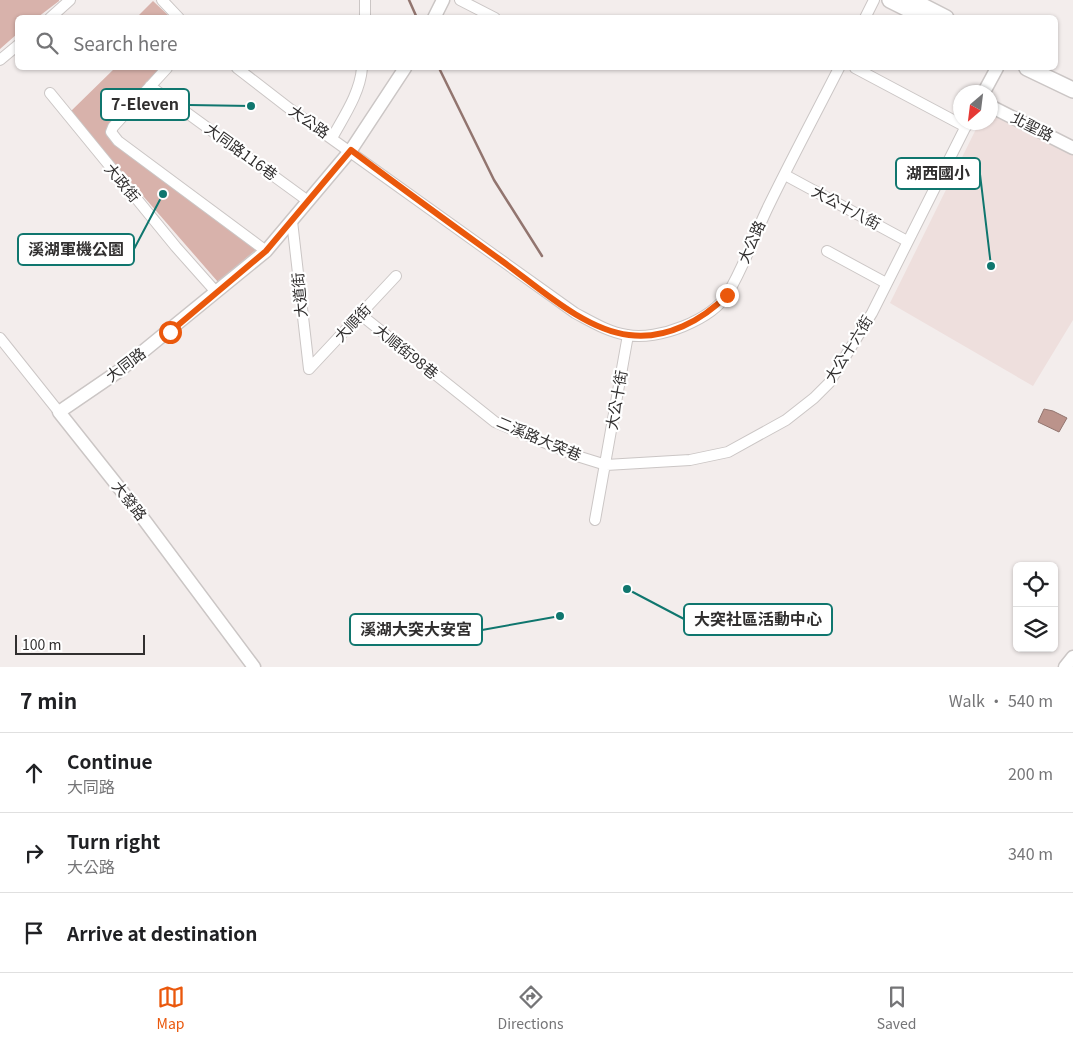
<!DOCTYPE html>
<html lang="en">
<head>
<meta charset="utf-8">
<style>
	:root { --surface:#fff; --page:#f2f2f2; --text:#202124; --muted:#757577; --line:#e0e0e0; --accent:#ea580c }
	body { margin:0; font-family:Georgia,"Noto Sans TC",serif; background:var(--page); color:var(--text) }
	.controls { position:absolute; right:15px; bottom:15px; display:grid; overflow:hidden; border-radius:8px; box-shadow:0 1px 4px #0004 }
	.controls button { width:45px; height:45px; display:grid; place-items:center; padding:0; border:0; border-bottom:1px solid var(--line); background:var(--surface); color:var(--text); font:25px sans-serif }
	.compass { position:absolute; left:953px; top:85px; width:45px; height:45px; border-radius:50%; background:var(--surface); box-shadow:0 1px 4px #0004; rotate:208deg }
	.scale { position:absolute; left:15px; bottom:12px; width:130px; box-sizing:border-box; padding-left:5px; border:2px solid #312f2f; border-top:0; font-size:14px; line-height:18px; white-space:nowrap; color:#312f2f; -webkit-text-stroke:4px #fff; paint-order:stroke }
	.stop { position:absolute; width:15px; height:15px; margin:-11px; border:4px solid #ea580c; border-radius:50%; background:#fff }
	.stop.end { background:#ea580c; border-color:#fff; box-shadow:0 1px 5px #0008 }
	.list { margin:0; padding:0; list-style:none }
	h2 { display:flex; justify-content:space-between; align-items:center; height:65px; margin:0; padding:0 20px; font-size:21px }
	h2 small { font-size:16px; font-weight:400; color:var(--muted) }
	.list li { display:grid; grid-template-columns:32px 1fr auto; gap:15px; align-items:center; box-sizing:border-box; height:80px; padding:0 20px; border-top:1px solid var(--line) }
	.list b { display:block; font-size:19px; white-space:nowrap }
	.list p { margin:0; font-size:16px; white-space:nowrap; color:var(--muted) }
	.list em { font-size:16px; font-style:normal; color:var(--muted) }
	.icon { flex:none; width:28px; height:28px; fill:none; stroke:currentColor; stroke-width:2; stroke-linecap:round; stroke-linejoin:round }
	.map { position:relative; flex:none; width:1073px; height:667px; overflow:hidden }
	.search { position:absolute; background:var(--surface); box-shadow:0 1px 4px #0004; left:15px; right:15px; top:15px; height:55px; display:flex; align-items:center; gap:12px; box-sizing:border-box; padding:0 18px; border-radius:8px; color:var(--muted); font-size:19px }
	.sheet { height:305px; background:var(--surface) }
	nav { display:flex; justify-content:space-around; align-items:center; box-sizing:border-box; height:70px; border-top:1px solid var(--line); background:var(--surface); font-size:14px; color:var(--muted) }
	nav a { display:grid; justify-items:center; gap:2px }
	nav .on { color:var(--accent) }
	.map>svg:first-child { display:block }
	.built { fill:#eedfdd }
	.green { fill:#d8b2ab }
	.water { fill:#bb938b; stroke:#92756f }
	.lines { fill:none; stroke-linecap:round; stroke-linejoin:round }
	.stream { stroke:#92756f; stroke-width:2.5 }
	.minor-casing { stroke:#cbc6c5; stroke-width:12 }
	.tertiary-casing { stroke:#cbc6c5; stroke-width:15 }
	.secondary-casing { stroke:#cbc6c5; stroke-width:18 }
	.minor { stroke:#fff; stroke-width:10 }
	.tertiary { stroke:#fff; stroke-width:12 }
	.secondary { stroke:#fff; stroke-width:15 }
	.route { stroke:#ea580c; stroke-width:6 }
	.labels { text-anchor:middle; stroke-width:4.5; stroke-linejoin:round; paint-order:stroke }
	.street-label { font-size:15px; fill:#312f2f; stroke:#fff }
	.leader { fill:none; stroke:#0f766e; stroke-width:2 }
	.callout-dot { fill:#0f766e; stroke:#fff; stroke-width:2 }
	.callout { fill:#fff; stroke:#0f766e; stroke-width:2 }
	.callout-label { font-size:16px; text-anchor:middle; font-weight:bold; fill:#312f2f }
</style>
</head>
<body>
<div class="map">
<svg width="1073" height="667" viewBox="0 0 1073 667">
	<rect width="100%" height="100%" fill="#f3edec"/>
	<path class="built" d="M991,110L1073,155V320L1033,386L890,303L979,123L990,122Z"/>
	<path class="green" d="M0,0H59V1L38,17L18,18L17,34L0,49Z
		M153,1L170,17H137Z
		M115,68H162L109,134L258,248L218,282L70,112Z"/>
	<path class="water" d="M1044,409L1053,411L1067,418L1059,432L1038,422Z"/>
	<g class="lines">
		<path class="stream" d="M409,0L417,18
			M439,68L494,180L542,256"/>
		<g class="minor-casing">
			<path id="minor" d="M162,0L179,18
				M365,0V18
				M460,0L495,18
				M50,18L70,0
				M865,18L874,0
				M0,60L18,45
				M167,68L113,127L111,132L118,141L266,251
				M237,68L290,109L575,313C592,322 608,332 627,335C658,341 712,320 728,293C745,265 755,233 770,203C792,158 816,113 839,68
				M855,68L966,127
				M150,86L308,201
				M50,93L176,247L216,292
				M332,138C344,116 360,93 362,68
				M785,175L907,241
				M292,221L309,369
				M827,251L886,283
				M361,315L495,422L577,456L606,465L690,460L728,452L786,420L814,398L829,383L872,313L968,122
				M0,338L59,412
				M309,369L396,276
				M595,520L628,335"/>
		</g>
		<g class="tertiary-casing">
			<path id="tertiary" d="M434,18L443,0
				M984,92L997,68
				M990,106L1073,148
				M254,667L136,509L59,412L119,371L266,251L351,150L405,68
				M1065,667L1073,657"/>
		</g>
		<g class="secondary-casing">
			<path id="secondary" d="M890,0L920,15
				M911,0L946,18
				M1027,68L1073,90"/>
		</g>
		<use href="#minor" class="minor"/>
		<use href="#tertiary" class="tertiary"/>
		<use href="#secondary" class="secondary"/>
	</g>
	<g class="lines">
		<path class="route" d="M170,332L266,251L351,150C401,188 451,224 502,261C537,286 584,330 629,335C666,340 703,320 727,295"/>
	</g>
	<g class="labels">
		<g class="street-label">
			<text transform="translate(309 122) rotate(35)" y="5">大公路</text>
			<text transform="translate(1032 127) rotate(27)" y="5">北聖路</text>
			<text transform="translate(241 152) rotate(36)" y="5">大同路116巷</text>
			<text transform="translate(122 183) rotate(50)" y="5">大政街</text>
			<text transform="translate(846 208) rotate(28)" y="5">大公十八街</text>
			<text transform="translate(752 242) rotate(-66)" y="5">大公路</text>
			<text transform="translate(300 295) rotate(-95)" y="5">大道街</text>
			<text transform="translate(353 323) rotate(-47)" y="5">大順街</text>
			<text transform="translate(849 349) rotate(-58)" y="5">大公十六街</text>
			<text transform="translate(406 352) rotate(39)" y="5">大順街98巷</text>
			<text transform="translate(126 365) rotate(-37)" y="5">大同路</text>
			<text transform="translate(617 400) rotate(-80)" y="5">大公十街</text>
			<text transform="translate(539 439) rotate(23)" y="5">二溪路大突巷</text>
			<text transform="translate(129 501) rotate(52)" y="5">大發路</text>
		</g>
	</g>
	<path class="leader" d="M251 106L189 105M991 266L980 174M163 194L134 249M627 589L684 619M560 616L482 630"/>
	<g class="callout-dot">
		<circle cx="251" cy="106" r="5"/>
		<circle cx="991" cy="266" r="5"/>
		<circle cx="163" cy="194" r="5"/>
		<circle cx="627" cy="589" r="5"/>
		<circle cx="560" cy="616" r="5"/>
	</g>
	<g class="callout">
		<rect x="101" y="89" width="88" height="31" rx="5"/>
		<rect x="896" y="158" width="84" height="31" rx="5"/>
		<rect x="18" y="234" width="116" height="31" rx="5"/>
		<rect x="684" y="604" width="148" height="31" rx="5"/>
		<rect x="350" y="614" width="132" height="31" rx="5"/>
	</g>
	<g class="callout-label">
		<text x="145" y="110">7-Eleven</text>
		<text x="938" y="179">湖西國小</text>
		<text x="76" y="255">溪湖軍機公園</text>
		<text x="758" y="625">大突社區活動中心</text>
		<text x="416" y="635">溪湖大突大安宮</text>
	</g>
</svg>
<div class="controls">
<button><svg class="icon" aria-label="locate" viewBox="0 0 24 24"><circle cx="12" cy="12" r="6"/><path d="M12 2v4M12 18v4M2 12h4M18 12h4"/></svg></button>
<button><svg class="icon" aria-label="layers" viewBox="0 0 24 24"><path d="M12 4l9 5-9 5-9-5zM3 14l9 5 9-5"/></svg></button>
</div>
<svg class="compass" viewBox="-18 -18 36 36"><path d="M0-13l5 13h-10z" fill="#e53935"/><path d="M0 13l5-13h-10z" fill="#757577"/></svg>
<div class="scale">100 m</div>
<div class="stop" style="left:170px;top:332px"></div>
<div class="stop end" style="left:727px;top:295px"></div>
<div class="search"><svg class="icon" aria-label="search" viewBox="0 0 24 24"><circle cx="10" cy="10" r="6"/><path d="M15 15l6 6"/></svg>Search here</div>
</div>
<section class="sheet">
<h2>7 min<small>Walk · 540 m</small></h2>
<ul class="list">
<li><svg class="icon" aria-label="ahead" viewBox="0 0 24 24"><path d="M12 20V5M6 11l6-6 6 6"/></svg><div><b>Continue</b><p>大同路</p></div><em>200 m</em></li>
<li><svg class="icon" aria-label="right" viewBox="0 0 24 24"><path d="M7 20v-9h11M14 6l5 5-5 5"/></svg><div><b>Turn right</b><p>大公路</p></div><em>340 m</em></li>
<li><svg class="icon" aria-label="arrive" viewBox="0 0 24 24"><path d="M6 21V4h12l-3 4 3 4H6"/></svg><div><b>Arrive at destination</b></div></li>
</ul>
</section>
<nav>
<a class="on"><svg class="icon" aria-label="map" viewBox="0 0 24 24"><path d="M3 6l6-2 6 2 6-2v14l-6 2-6-2-6 2zM9 4v14M15 6v14"/></svg>Map</a>
<a><svg class="icon" aria-label="directions" viewBox="0 0 24 24"><path d="M12 3l9 9-9 9-9-9zM9 14v-3h6M13 9l2 2-2 2"/></svg>Directions</a>
<a><svg class="icon" aria-label="saved" viewBox="0 0 24 24"><path d="M7 4h10v16l-5-4-5 4z"/></svg>Saved</a>
</nav>
</body>
</html>
